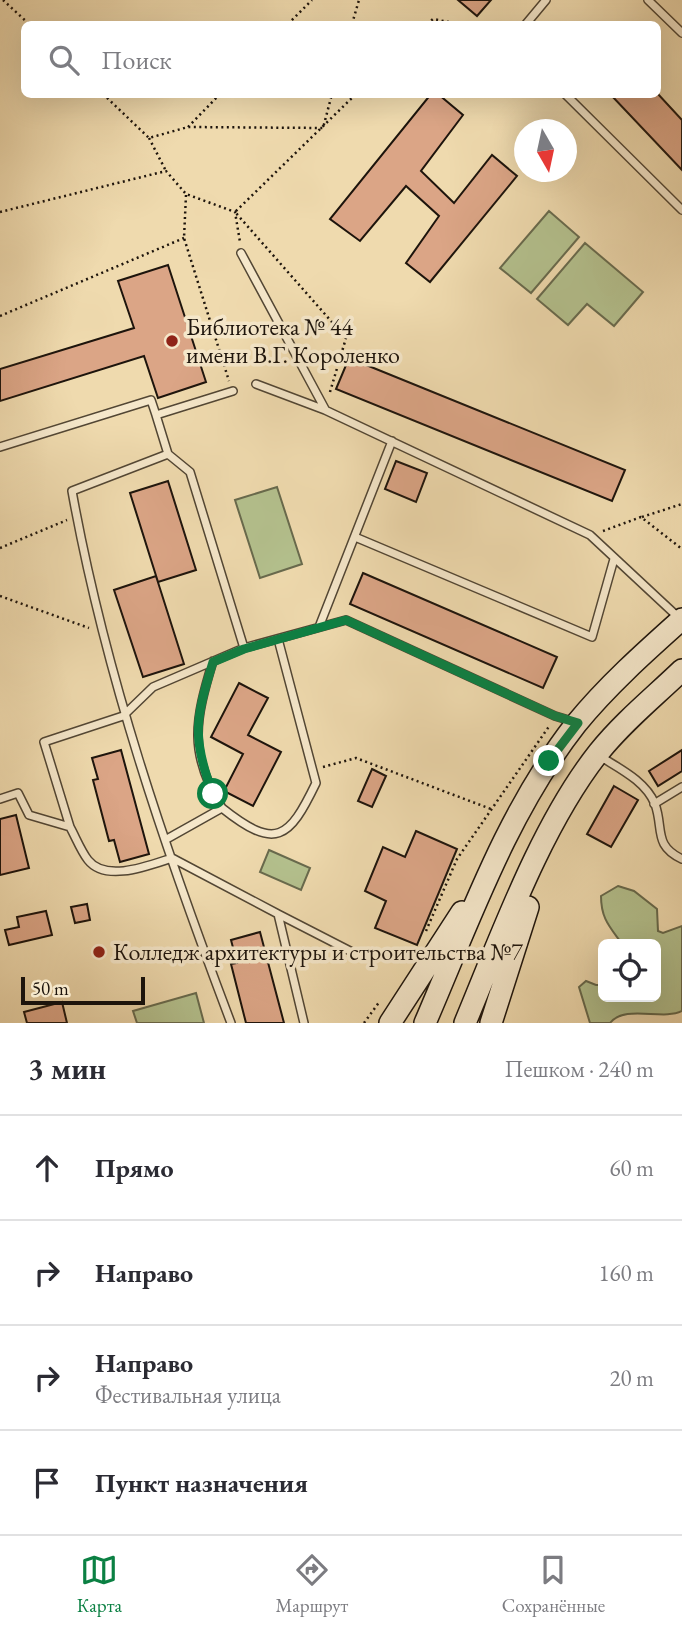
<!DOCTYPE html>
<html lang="ru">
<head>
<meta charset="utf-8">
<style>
	:root { --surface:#fff; --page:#f2f2f3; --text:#2b2b33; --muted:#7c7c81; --line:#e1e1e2; --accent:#0b8043 }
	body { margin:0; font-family:"EB Garamond",serif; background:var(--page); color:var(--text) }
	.controls { position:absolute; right:21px; bottom:21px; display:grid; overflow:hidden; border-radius:10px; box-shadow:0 7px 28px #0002 }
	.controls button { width:63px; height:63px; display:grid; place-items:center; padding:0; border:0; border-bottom:2px solid var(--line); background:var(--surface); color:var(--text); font:35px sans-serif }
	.compass { position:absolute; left:514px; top:119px; width:63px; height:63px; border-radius:50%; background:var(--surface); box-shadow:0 7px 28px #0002; rotate:171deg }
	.scale { position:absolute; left:21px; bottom:18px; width:124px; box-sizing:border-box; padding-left:7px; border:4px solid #1d140c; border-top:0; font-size:19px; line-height:24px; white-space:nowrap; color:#1d140c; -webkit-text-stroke:5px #f5e7ca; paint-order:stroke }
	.stop { position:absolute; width:21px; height:21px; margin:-16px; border:5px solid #0b8043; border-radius:50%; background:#fff }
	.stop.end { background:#0b8043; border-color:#fff; box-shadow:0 2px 7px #0008 }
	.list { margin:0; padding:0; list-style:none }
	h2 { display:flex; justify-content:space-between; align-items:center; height:91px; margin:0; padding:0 28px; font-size:30px }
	h2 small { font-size:23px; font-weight:400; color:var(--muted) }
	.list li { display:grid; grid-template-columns:46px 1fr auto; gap:21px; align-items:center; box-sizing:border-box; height:105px; padding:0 28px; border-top:2px solid var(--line) }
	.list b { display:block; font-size:26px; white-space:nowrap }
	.list p { margin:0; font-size:23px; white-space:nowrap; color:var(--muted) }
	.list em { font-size:23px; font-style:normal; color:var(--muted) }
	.icon { flex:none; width:38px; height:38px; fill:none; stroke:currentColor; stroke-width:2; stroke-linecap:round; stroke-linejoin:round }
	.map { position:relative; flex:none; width:682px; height:1023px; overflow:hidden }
	.search { position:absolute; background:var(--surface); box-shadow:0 7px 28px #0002; left:21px; right:21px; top:21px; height:77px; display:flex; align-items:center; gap:18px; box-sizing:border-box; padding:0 24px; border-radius:10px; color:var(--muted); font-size:26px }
	.sheet { height:511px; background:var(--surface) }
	nav { display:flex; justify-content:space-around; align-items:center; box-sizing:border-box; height:98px; border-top:2px solid var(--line); background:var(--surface); font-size:19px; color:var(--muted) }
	nav a { display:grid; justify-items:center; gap:4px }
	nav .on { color:var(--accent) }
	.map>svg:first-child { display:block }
	.green { fill:#b4c18e; stroke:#686a4d; stroke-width:2 }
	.building { fill:#dba586; stroke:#1d140c; stroke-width:2 }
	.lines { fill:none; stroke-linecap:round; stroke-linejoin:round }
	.service-casing { stroke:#524634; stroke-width:10 }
	.secondary-casing { stroke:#1d140c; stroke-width:24 }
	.path { stroke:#1d140c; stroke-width:2.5; stroke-dasharray:2 3.5; stroke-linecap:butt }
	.service { stroke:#f5e7ca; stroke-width:7 }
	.secondary { stroke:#f5e7ca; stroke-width:21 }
	.route { stroke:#0b8043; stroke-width:9 }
	.poi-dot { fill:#8f2418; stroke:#f5e7ca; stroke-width:2.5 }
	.labels { text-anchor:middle; stroke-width:7; stroke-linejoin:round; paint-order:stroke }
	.poi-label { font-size:24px; fill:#1d140c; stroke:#f5e7ca; text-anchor:start }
</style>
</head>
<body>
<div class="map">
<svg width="682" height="1023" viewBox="0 0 682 1023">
	<rect width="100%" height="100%" fill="#efdaae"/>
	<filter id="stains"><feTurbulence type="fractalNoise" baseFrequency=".00286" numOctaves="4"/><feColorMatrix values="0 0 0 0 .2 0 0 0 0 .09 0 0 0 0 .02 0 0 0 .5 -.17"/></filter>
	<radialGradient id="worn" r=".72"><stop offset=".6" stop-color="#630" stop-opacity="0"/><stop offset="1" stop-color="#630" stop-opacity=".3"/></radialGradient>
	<path class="green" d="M549,211L579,237L531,293L500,268Z
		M585,243L643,292L614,326L587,304L568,325L537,299Z
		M277,487L302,564L260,578L235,500Z
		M269,850L310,868L301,890L260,872Z
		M618,886L634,891L657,909L658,931L663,933L682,926V1011C663,1021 625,1004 610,1023H590L579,987L586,981L596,985H603V997H656V944H622C610,927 601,919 601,896Z
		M196,993L204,1023H137L133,1011Z"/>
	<path class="building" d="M458,0H491L477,16Z
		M431,94H438L463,115L421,171L454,203L492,155L517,176L430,282L406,263L439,216L406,186L360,241L330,219Z
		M610,94H658L682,120V170Z
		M168,265L206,382L158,398L144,356L0,401V369L134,328L118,281Z
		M349,358L625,470L612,501L336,389Z
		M396,461L427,473L416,502L385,489Z
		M168,481L196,570L158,582L130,493Z
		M363,573L557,657L543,688L350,604Z
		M156,576L184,664L143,677L114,590Z
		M239,683L268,698L248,735L281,752L253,806L224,791L243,754L211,737Z
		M121,750L149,854L120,862L114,840L109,841L93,780L98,779L92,758Z
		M682,750V771L658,786L649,771Z
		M372,769L386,776L372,807L358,801Z
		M614,786L638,800L611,847L587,834Z
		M16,815L29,868L0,875V819Z
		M416,831L457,849L417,945L375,928L386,901L365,891L383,847L405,857Z
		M87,904L90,920L75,923L71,907Z
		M46,911L52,935L9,945L5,930L19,927L17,917Z
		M260,932L284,1023H246L231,964L237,963L231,940Z
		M62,1002L67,1023H27L24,1012Z"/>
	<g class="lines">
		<g class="service-casing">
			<path id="service" d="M648,0L682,33
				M526,24L546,0
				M565,94L682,210
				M241,253L325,409
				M256,384L325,410L590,535L678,617
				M0,447L151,400L156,415
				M168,454L190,472L244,648
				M355,537L592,637L614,559
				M319,627L392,441
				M213,661C195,720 188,753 222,808
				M598,755C618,768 645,780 655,804C664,829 653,845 682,859
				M0,799L18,793L29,815L70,827L44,742L123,716L153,687L244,648L346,620L555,716L575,722
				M654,804L682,787
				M70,827C76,838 81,851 88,860C106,883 150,865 172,858L278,914L304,1023
				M165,840L222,808C276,851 289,839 316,783L278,639
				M278,914L354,953
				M231,1023C165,849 105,674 72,491L168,454L156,415L233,391"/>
		</g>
		<g class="secondary-casing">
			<path id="secondary" d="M390,1023L462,912
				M425,1023C469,921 507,812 576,724C607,686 645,652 682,619
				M465,1023C501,937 541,825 599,752C624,721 654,697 682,670
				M491,1023L528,907"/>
		</g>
		<path class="path" d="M3,0L29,24
			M288,24L312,0
			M352,24L359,0
			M427,24L433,19L459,24
			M103,94L149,138L188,127L323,128L332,94
			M188,127L220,94
			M149,138L166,171
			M186,195L184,238L229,381
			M0,212L166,171L186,194L235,212L240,242
			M0,316L184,238
			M330,392L346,338L235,212L356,94
			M642,517L682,504
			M603,531L641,517L682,549
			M0,548L67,520
			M0,596L89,628
			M323,767L356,758L491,809
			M426,931L457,859L550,725
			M364,1023L380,1001"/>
		<use href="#service" class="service"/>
		<use href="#secondary" class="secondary"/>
	</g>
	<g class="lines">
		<path class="route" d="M213,794C191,737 196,718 213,662L244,649L346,620L555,716L578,723L549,761"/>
	</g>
	<g class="poi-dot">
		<circle cx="172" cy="341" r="7"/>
		<circle cx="99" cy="952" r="7"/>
	</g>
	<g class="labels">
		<g class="poi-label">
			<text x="186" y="335">Библиотека № 44<tspan x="186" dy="28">имени В.Г. Короленко</tspan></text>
			<text x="113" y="960">Колледж архитектуры и строительства №7</text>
		</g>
	</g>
	<rect width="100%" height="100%" filter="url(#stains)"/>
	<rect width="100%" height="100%" fill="url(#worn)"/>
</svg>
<div class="controls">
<button><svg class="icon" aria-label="locate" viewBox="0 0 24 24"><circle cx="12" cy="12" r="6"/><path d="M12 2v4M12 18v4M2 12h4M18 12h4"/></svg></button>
</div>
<svg class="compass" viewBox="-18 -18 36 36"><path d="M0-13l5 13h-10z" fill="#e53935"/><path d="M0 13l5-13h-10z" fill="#7c7c81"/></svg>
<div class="scale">50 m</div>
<div class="stop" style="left:213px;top:794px"></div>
<div class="stop end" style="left:549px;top:761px"></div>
<div class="search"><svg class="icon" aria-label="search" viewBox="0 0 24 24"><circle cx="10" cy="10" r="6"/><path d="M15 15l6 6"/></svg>Поиск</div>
</div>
<section class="sheet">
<h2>3 мин<small>Пешком · 240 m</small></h2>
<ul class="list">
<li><svg class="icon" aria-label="ahead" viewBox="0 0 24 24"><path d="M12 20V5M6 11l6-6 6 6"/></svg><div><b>Прямо</b></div><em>60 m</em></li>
<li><svg class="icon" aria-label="right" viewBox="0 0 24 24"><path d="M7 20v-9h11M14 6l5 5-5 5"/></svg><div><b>Направо</b></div><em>160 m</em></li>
<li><svg class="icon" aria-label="right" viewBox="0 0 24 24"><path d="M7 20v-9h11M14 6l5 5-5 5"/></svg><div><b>Направо</b><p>Фестивальная улица</p></div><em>20 m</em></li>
<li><svg class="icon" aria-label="arrive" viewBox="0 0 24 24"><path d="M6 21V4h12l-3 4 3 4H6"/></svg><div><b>Пункт назначения</b></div></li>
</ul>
</section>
<nav>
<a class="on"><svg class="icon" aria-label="map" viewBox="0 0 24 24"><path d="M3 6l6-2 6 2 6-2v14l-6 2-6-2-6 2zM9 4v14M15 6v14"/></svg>Карта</a>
<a><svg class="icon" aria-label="directions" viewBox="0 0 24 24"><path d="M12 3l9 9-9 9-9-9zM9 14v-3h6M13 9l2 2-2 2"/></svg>Маршрут</a>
<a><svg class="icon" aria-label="saved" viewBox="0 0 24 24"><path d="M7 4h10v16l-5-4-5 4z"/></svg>Сохранённые</a>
</nav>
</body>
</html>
